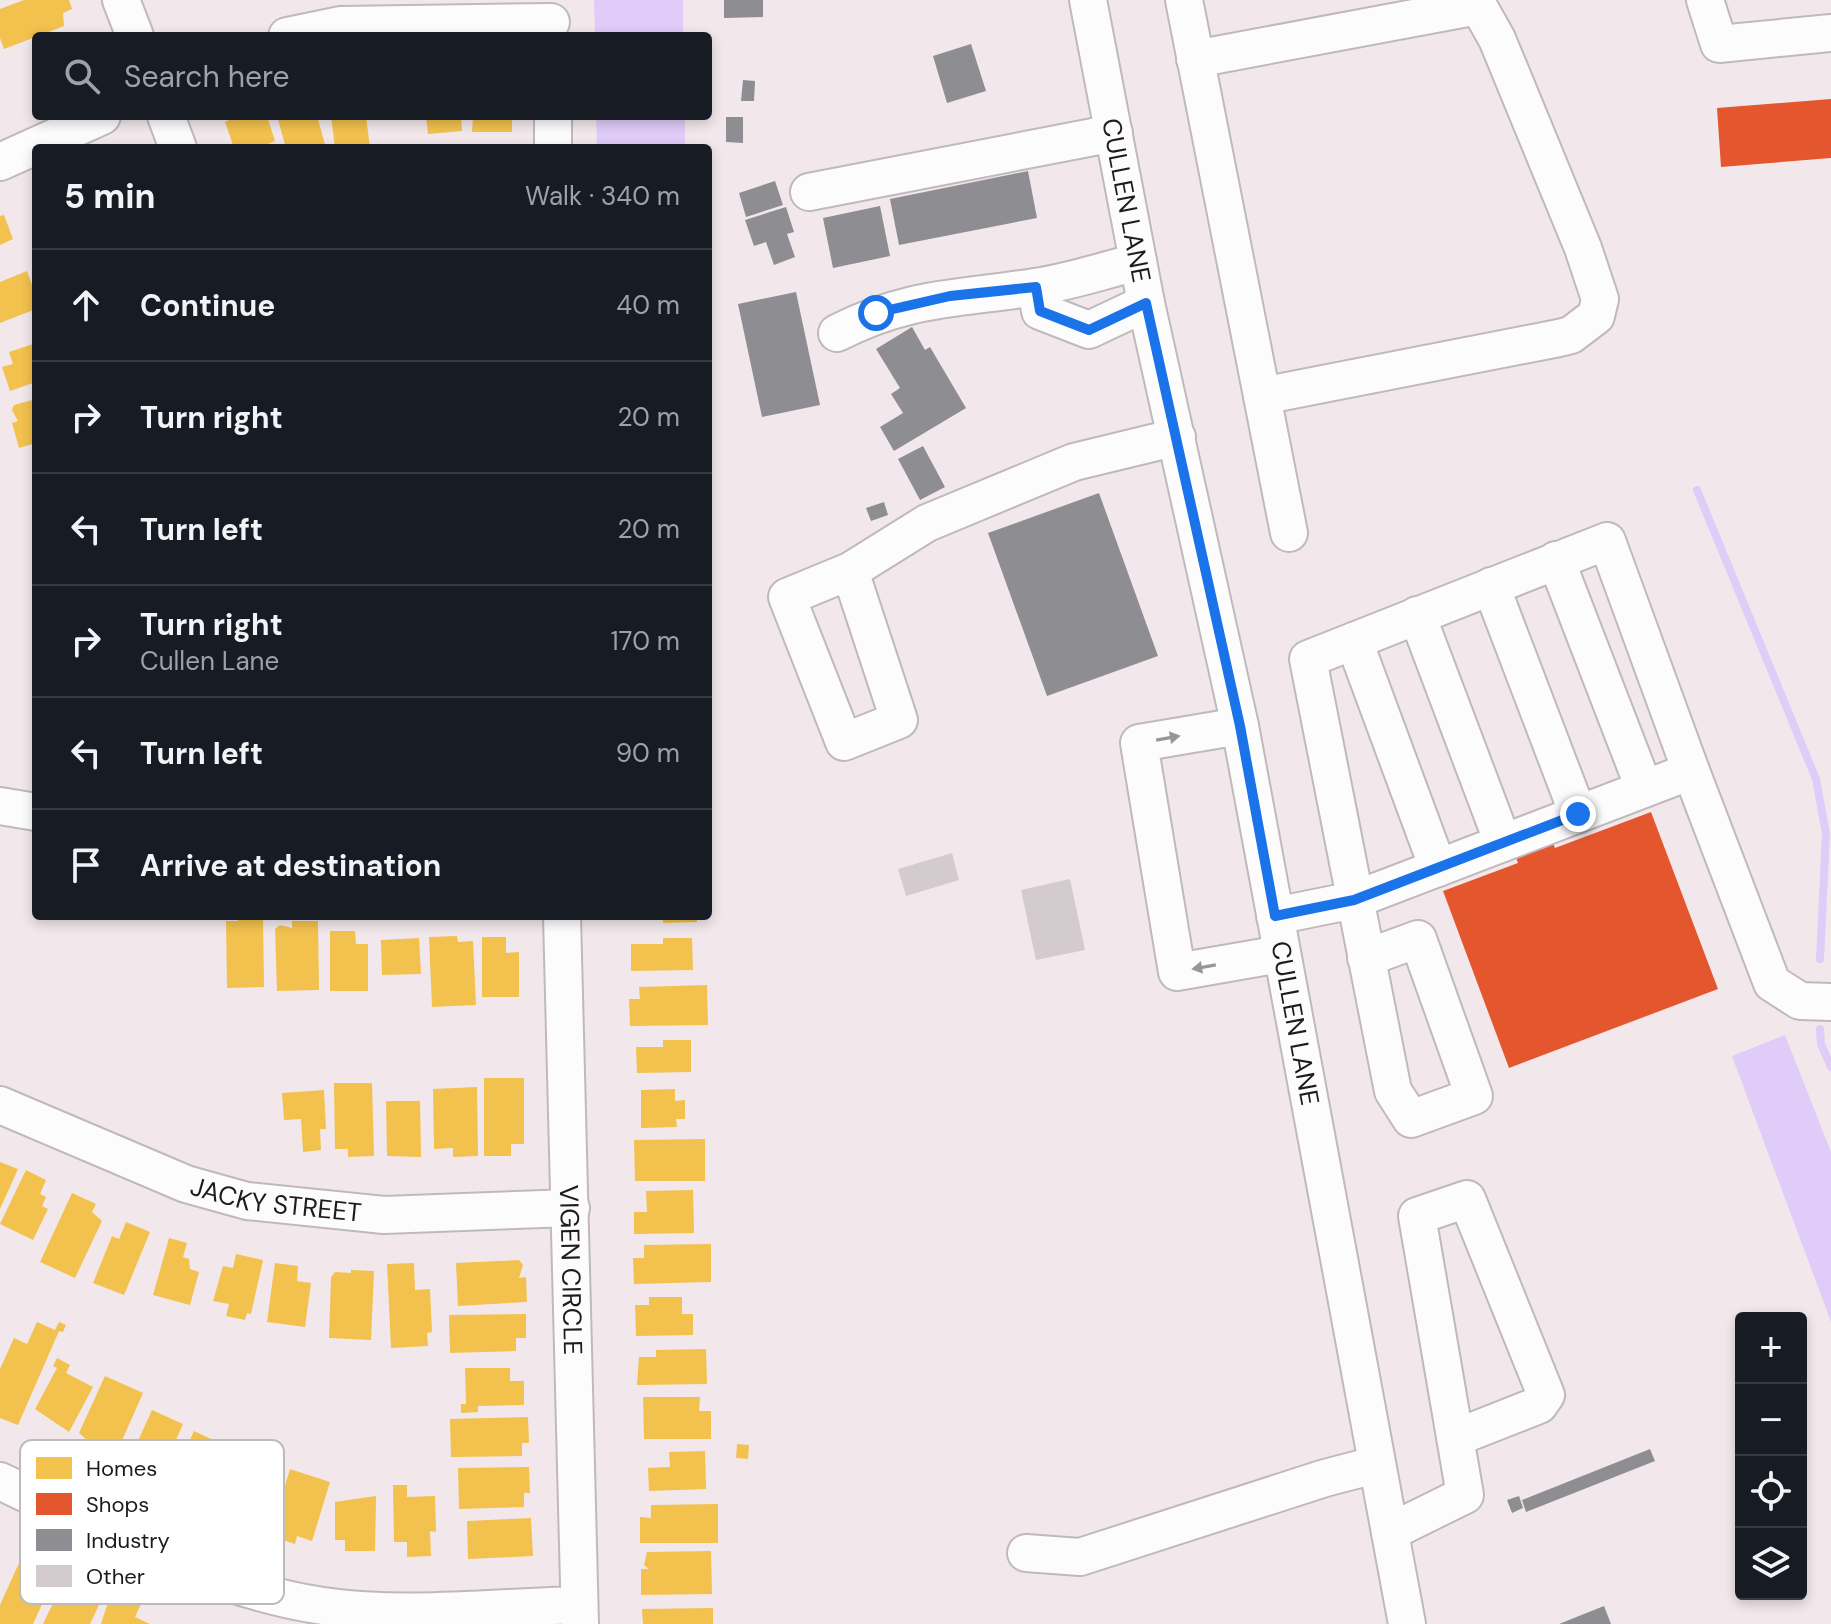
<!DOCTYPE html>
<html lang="en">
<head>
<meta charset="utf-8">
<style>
	:root { --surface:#171b24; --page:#20242c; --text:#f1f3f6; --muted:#9ea1a6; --line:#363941 }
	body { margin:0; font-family:"DM Sans",sans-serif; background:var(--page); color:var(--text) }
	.controls { position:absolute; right:24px; bottom:24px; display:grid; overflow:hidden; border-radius:8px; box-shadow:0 4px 12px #0003 }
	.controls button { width:72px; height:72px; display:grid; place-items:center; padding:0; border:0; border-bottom:2px solid var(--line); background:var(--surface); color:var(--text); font:40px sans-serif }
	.stop { position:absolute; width:24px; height:24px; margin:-18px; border:6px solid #1a73e8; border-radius:50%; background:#fff }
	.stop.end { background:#1a73e8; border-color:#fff; box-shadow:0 2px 8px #0008 }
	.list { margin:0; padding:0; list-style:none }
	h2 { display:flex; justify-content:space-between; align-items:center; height:104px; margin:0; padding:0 32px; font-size:34px }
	h2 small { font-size:26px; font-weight:400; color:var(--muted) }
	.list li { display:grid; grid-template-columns:52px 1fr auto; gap:24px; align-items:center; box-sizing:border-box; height:112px; padding:0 32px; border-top:2px solid var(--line) }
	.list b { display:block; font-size:30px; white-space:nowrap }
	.list p { margin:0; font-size:26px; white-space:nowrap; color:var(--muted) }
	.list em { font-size:26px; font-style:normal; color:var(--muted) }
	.icon { flex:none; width:44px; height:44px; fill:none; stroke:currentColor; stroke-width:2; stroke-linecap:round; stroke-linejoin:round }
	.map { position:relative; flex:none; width:1831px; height:1624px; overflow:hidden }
	.search { position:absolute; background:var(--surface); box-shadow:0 4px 12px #0003; left:32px; top:32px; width:680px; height:88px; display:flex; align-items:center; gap:20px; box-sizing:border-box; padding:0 28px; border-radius:8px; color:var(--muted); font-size:30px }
	.panel { position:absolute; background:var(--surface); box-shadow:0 4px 12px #0003; left:32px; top:144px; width:680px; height:776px; border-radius:8px }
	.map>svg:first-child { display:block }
	.water { fill:#dfccf8 }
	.homes { fill:#f2c14e }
	.shops { fill:#e4572e }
	.industry { fill:#8d8d92 }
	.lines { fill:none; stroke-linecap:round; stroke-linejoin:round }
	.stream { stroke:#dfccf8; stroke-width:8 }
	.building { fill:#d3cbcd }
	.minor-casing { stroke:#c0b9bb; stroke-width:40 }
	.minor { stroke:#fdfcfc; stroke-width:36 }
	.oneway { fill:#999697 }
	.route { stroke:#1a73e8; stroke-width:10 }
	.labels { text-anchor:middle; stroke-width:8; stroke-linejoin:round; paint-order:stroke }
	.street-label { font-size:26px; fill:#1f1a1b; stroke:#fff }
	.key { fill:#fff; stroke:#bcbabb; stroke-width:2 }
	.key-label { font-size:22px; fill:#1f1a1b }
</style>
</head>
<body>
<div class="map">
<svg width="1831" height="1624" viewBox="0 0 1831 1624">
	<rect width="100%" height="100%" fill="#f2e8eb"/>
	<path class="water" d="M594,0H683V36H595Z
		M596,116H685V148H597Z
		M1785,1035L1831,1152V1322L1732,1056Z"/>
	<path class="homes" d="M24,0H69L72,9L63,13L64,26L4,49L0,38V9Z
		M237,116H257L258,119L267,116L275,141L258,148H234L225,122Z
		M277,116H317L326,148H286Z
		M331,116H366L370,148H335Z
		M426,116H461L462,131L428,134Z
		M473,116H512V132H472Z
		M4,215L13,239L0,245V216Z
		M27,271L36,296V309L0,323V282Z
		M36,343V382L10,391L2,367L13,364L9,352Z
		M36,399V443L19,448L12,423L18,421L12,410L14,405Z
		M238,916H263L264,987L227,988L226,921H238Z
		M663,916H697V922L663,923Z
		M292,921H318L319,990L277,991L275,929L280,925L292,928Z
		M330,931H355L356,944H368V991H330Z
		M457,936L458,942L473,941L476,1005L432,1007L429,937Z
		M482,937H506V953L519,952V997H482Z
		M419,938L421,974L382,975L381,940Z
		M663,938H692L693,970L631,971V944H663Z
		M707,985L708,1025L630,1026L629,999H640L639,987Z
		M663,1040H691V1072L637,1073L636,1047H663Z
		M484,1078H524V1144H511V1156H484Z
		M334,1083H372L374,1156L348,1157V1149H335Z
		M477,1087L478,1156L453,1157V1148L434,1149L433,1089Z
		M675,1089V1101L685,1100V1119H676L677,1127L641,1128V1090Z
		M324,1090L326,1129H320L321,1150L303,1152L301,1119L284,1120L282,1093Z
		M386,1101H420L421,1157L387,1156Z
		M705,1139V1181H635L634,1140Z
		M0,1162L18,1169L0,1209Z
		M26,1170L46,1180L40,1194L46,1197L42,1206L48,1209L33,1240L0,1224Z
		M693,1190L694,1233L634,1234V1212H647L646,1191Z
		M72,1193L96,1204L92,1212L102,1221L75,1278L40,1262Z
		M126,1222L150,1232L124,1295L93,1283L112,1236L119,1239Z
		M169,1238L187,1243L183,1257L189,1259L190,1269L199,1272L190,1305L153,1295Z
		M711,1244V1282L634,1284L633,1258H644V1245Z
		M236,1254L263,1260L251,1314L247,1313L245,1320L226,1316L229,1304L213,1301L223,1266L233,1268Z
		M519,1260L523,1265L519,1278L526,1277L527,1302L458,1306L456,1263Z
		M275,1263L298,1266L297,1281L311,1283L305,1327L267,1322Z
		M414,1263L415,1290L430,1289L432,1332L427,1333L428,1346L391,1348L387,1264Z
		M351,1270L374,1271L371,1340L329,1338L331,1277L335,1272L351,1273Z
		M649,1297H682V1314H693V1335L636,1336L635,1305H649Z
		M526,1314V1338H516V1351L450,1353L449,1315Z
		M37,1322L55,1330L59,1322L66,1325L63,1332L59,1331L18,1425L0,1418V1369L14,1338L27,1344Z
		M706,1349L707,1384L637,1385L639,1357H656V1350Z
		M57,1358L70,1365L66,1373L93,1387L69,1432L35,1409L57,1368L53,1366Z
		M465,1368H510V1381H524V1405L478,1406V1412L461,1413V1404H466Z
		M105,1376L143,1393L115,1456L92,1446L95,1439L89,1442L79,1433Z
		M643,1397H700L699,1411H711V1439H644Z
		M152,1410L183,1424L156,1485L123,1474Z
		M528,1417L529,1443H522V1456L451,1457L450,1419Z
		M194,1431L232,1449L205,1508L165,1493Z
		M737,1444L749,1445L748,1459L736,1458Z
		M705,1451L706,1489L649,1491L648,1468L670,1467L669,1452Z
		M529,1467L530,1493H524V1507L459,1509L458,1468Z
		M290,1469L330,1482L312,1541L297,1536L295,1544L270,1536Z
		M393,1485H407V1497L435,1496L436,1532L430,1531L431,1556L407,1557V1542H394Z
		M376,1496L375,1551H345V1540H335V1502Z
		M718,1504V1543H640V1517L651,1518V1505Z
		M531,1518L533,1556L468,1559L467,1521Z
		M711,1551L712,1594L641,1595V1569H649L644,1565L647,1552Z
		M37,1556L59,1567L33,1624H0V1605L19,1563L33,1565Z
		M70,1575L80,1584L83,1579L106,1590L90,1624H43L66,1576Z
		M112,1590L141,1604L135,1617L150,1624H101Z
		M713,1608V1624H643L642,1609Z"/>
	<path class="shops" d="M1831,99V158L1721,167L1717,108Z
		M1651,812L1718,989L1509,1068L1443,891L1518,863L1515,855L1552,841L1555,848Z"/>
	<path class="industry" d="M724,0H763V17L724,18Z
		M971,44L986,91L947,103L933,56Z
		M743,80L755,81L754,101H741Z
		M726,117H743V143L726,142Z
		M1028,171L1037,218L899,245L890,199Z
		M775,181L783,205L746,217L739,193Z
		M880,206L890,256L833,268L823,218Z
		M786,207L794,232L787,234L795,257L774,265L766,242L754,246L745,220Z
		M796,292L820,405L762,417L738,304Z
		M912,327L925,350L930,347L966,408L894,451L880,427L903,413L891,394L900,388L876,349Z
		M923,446L945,487L920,500L898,459Z
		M1099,493L1158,656L1047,696L988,533Z
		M884,502L888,515L871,521L866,508Z
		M1650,1449L1655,1461L1526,1512L1522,1500Z
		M1519,1496L1523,1508L1512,1513L1507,1500Z
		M1604,1606L1611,1624H1559Z"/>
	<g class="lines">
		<path class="stream" d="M1697,490L1816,779L1826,834L1820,959
			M1820,1029L1821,1044L1831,1067"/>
	</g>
	<path class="building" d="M952,853L959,880L906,896L898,869Z
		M1070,879L1085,950L1036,960L1021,890Z"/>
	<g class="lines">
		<g class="minor-casing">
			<g id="minor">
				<path d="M121,0L135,36"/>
				<path id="s1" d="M1088,0L1146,303L1240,726L1407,1624"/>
				<path d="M1184,0L1289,533"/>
				<path d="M1705,0L1719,44L1831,33"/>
				<path d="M287,36L340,25L551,22"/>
				<path d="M1195,59L1478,6"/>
				<path d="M166,116L178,148"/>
				<path d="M553,116V148"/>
				<path d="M0,162L102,116"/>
				<path d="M809,192L1114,133"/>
				<path d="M1036,287L1040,311L1089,330L1146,303"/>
				<path d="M837,333C909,296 959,299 1035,287C1070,282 1104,270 1138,262"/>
				<path d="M1262,396L1559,338L1571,335L1596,316L1600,299L1583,248L1497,39L1475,0"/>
				<path d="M1556,560L1644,788"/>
				<path d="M850,571L899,720L844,742L787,597L850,571L927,523L1074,462L1177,437"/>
				<path d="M1491,586L1578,814"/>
				<path d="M1417,615L1503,843"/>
				<path d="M1354,641L1438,868"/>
				<path d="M1240,726L1139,743L1177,972L1281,954"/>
				<path d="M1691,771L1772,983L1800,1001L1831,1002"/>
				<path d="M0,806L36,812"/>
				<path id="s2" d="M562,916L580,1624"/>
				<path d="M1275,916L1354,900L1691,771L1607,541L1308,659L1393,1091L1411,1119L1474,1096L1418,939L1366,958"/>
				<path id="s3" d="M0,1105L186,1184L247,1201L384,1215L571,1208"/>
				<path d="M0,1481C104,1530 208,1589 323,1606C407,1618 495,1607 579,1605"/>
				<path d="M1390,1532L1465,1495L1417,1216L1467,1199L1546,1395L1539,1405L1455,1438"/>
				<path d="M1026,1553L1080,1557L1325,1478L1375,1465"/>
			</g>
		</g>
		<use href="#minor" class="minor"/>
	</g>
	<defs><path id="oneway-solid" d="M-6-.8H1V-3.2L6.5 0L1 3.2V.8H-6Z" transform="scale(2)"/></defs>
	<g class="oneway">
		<use href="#oneway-solid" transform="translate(1168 738) rotate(-10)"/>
		<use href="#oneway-solid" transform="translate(1204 967) rotate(170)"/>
	</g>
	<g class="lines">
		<path class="route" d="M876,313L950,296L1036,287L1040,311L1089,330L1146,303L1240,726L1275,916L1354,900L1578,814"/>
	</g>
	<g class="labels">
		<g class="street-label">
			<text dy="9" stroke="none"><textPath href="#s1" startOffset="204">CULLEN LANE</textPath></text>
			<text dy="9" stroke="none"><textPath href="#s1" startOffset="1044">CULLEN LANE</textPath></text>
			<text dy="9" stroke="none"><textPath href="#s3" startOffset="294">JACKY STREET</textPath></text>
			<text dy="9" stroke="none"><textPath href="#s2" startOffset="354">VIGEN CIRCLE</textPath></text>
		</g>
	</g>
	<rect x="20" y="1440" width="264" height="164" rx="12" class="key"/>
	<rect x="36" y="1457" width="36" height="22" fill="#f2c14e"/>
	<rect x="36" y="1493" width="36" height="22" fill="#e4572e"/>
	<rect x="36" y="1529" width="36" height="22" fill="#8d8d92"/>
	<rect x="36" y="1565" width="36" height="22" fill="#d3cbcd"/>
	<g class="key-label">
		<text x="86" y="1476">Homes</text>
		<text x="86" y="1512">Shops</text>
		<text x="86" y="1548">Industry</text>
		<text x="86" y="1584">Other</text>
	</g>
</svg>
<div class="controls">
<button>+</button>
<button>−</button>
<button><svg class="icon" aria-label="locate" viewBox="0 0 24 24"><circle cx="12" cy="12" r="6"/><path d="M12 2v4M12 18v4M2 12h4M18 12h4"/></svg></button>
<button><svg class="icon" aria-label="layers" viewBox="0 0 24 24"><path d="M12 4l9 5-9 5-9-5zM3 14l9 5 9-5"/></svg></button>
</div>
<div class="stop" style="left:876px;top:313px"></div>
<div class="stop end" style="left:1578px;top:814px"></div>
<div class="search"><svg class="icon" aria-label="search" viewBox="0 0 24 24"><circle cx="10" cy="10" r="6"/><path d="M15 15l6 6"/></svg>Search here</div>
<section class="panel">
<h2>5 min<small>Walk · 340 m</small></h2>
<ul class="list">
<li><svg class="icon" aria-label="ahead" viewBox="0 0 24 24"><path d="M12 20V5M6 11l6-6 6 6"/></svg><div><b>Continue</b></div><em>40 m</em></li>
<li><svg class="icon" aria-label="right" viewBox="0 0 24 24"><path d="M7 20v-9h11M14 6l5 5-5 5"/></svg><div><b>Turn right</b></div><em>20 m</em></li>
<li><svg class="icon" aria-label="left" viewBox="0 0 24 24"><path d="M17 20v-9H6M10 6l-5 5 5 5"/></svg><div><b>Turn left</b></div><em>20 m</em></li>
<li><svg class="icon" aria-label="right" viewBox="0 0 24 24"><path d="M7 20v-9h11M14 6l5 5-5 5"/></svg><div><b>Turn right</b><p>Cullen Lane</p></div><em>170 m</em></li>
<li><svg class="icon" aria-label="left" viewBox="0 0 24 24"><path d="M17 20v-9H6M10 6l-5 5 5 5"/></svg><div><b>Turn left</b></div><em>90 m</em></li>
<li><svg class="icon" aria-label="arrive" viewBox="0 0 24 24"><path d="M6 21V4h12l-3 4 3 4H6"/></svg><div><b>Arrive at destination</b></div></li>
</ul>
</section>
</div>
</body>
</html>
